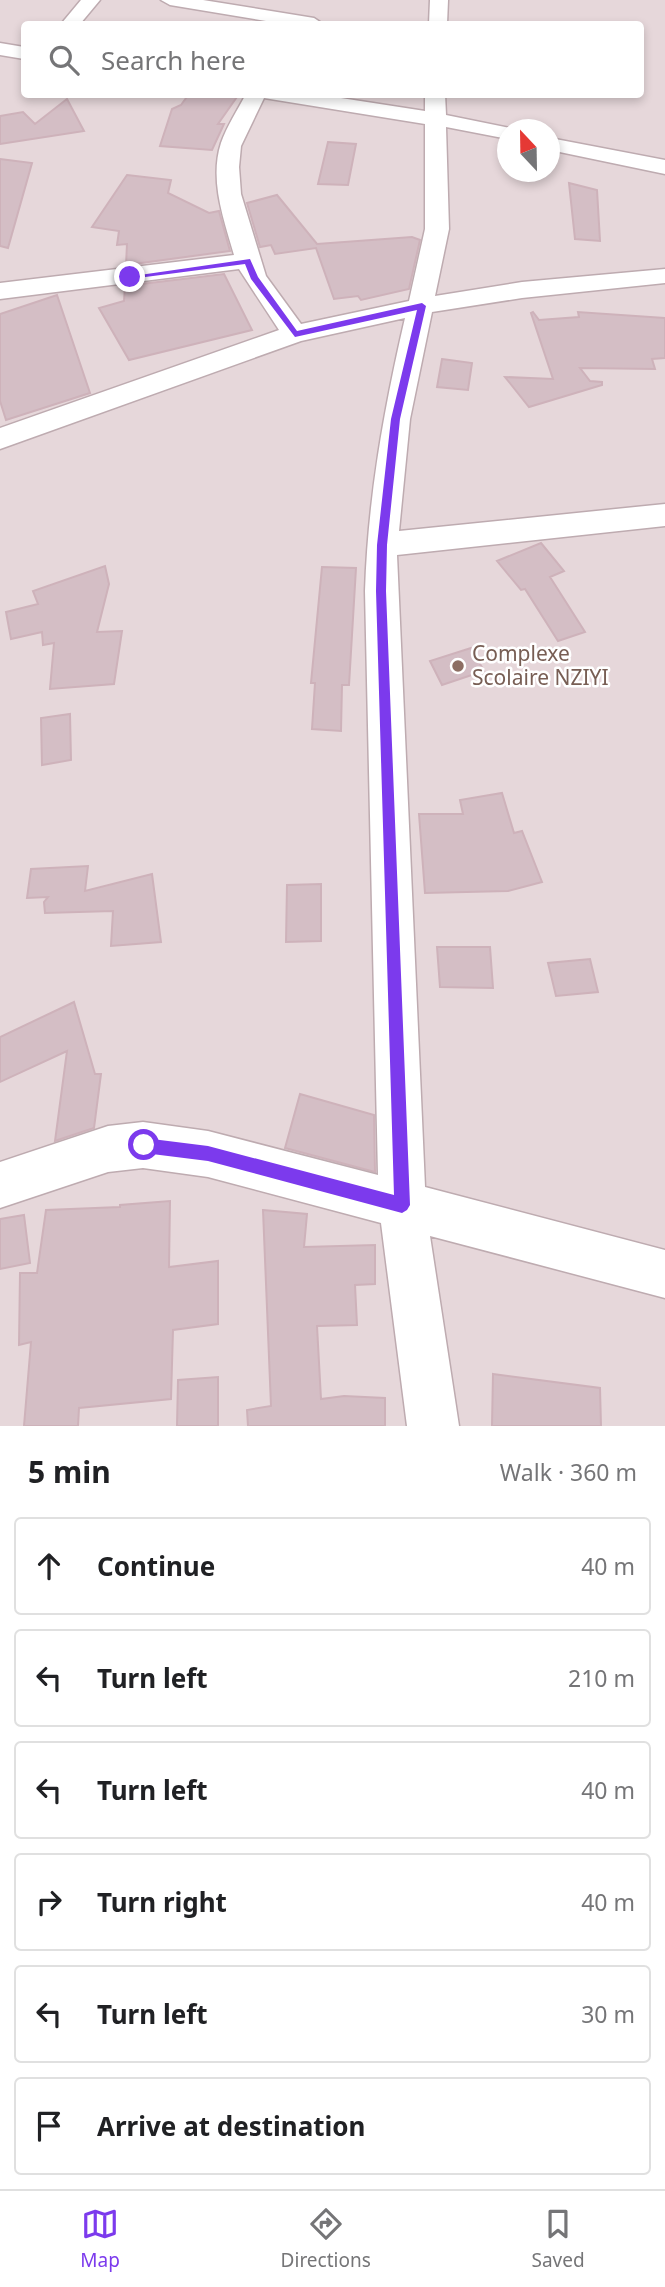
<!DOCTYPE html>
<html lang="en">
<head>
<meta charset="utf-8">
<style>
	:root { --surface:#fff; --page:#f6f6f6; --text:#202124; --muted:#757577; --line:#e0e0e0; --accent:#7c3aed }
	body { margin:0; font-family:"Noto Sans",sans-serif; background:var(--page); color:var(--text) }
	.compass { position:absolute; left:497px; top:119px; width:63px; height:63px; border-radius:50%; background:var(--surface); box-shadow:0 4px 10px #0003; rotate:338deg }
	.stop { position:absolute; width:21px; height:21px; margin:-16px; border:5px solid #7c3aed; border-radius:50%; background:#fff }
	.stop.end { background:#7c3aed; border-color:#fff; box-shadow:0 2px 7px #0008 }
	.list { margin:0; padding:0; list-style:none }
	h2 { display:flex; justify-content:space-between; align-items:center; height:91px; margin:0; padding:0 28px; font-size:30px }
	h2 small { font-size:23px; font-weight:400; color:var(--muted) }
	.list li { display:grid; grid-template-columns:46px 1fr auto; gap:21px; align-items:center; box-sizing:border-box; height:98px; margin:0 14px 14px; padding:0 14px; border:2px solid var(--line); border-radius:7px }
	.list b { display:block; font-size:26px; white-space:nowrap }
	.list em { font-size:23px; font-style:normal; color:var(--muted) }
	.icon { flex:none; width:38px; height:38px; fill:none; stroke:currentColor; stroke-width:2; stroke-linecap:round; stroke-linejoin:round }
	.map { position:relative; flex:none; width:665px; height:1426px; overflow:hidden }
	.search { position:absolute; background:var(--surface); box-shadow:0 4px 10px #0003; left:21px; right:21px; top:21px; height:77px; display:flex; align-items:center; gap:18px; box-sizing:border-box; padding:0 24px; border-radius:7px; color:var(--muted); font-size:26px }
	.sheet { height:763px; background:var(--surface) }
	nav { display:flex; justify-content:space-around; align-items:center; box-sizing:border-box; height:98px; border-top:2px solid var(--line); background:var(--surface); font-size:19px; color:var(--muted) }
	nav a { display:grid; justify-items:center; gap:4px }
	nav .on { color:var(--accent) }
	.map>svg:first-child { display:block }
	.residential { fill:#e6d7da; fill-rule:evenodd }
	.building { fill:#d4bec5; stroke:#ceb2ba; stroke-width:2 }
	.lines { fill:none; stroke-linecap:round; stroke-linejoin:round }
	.minor-casing { stroke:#beabb0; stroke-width:3 }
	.minor { fill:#fff; fill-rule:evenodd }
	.route { fill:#7c3aed }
	.education-dot { fill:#8d6e63; stroke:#fff; stroke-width:2.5 }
	.labels { text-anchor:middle; stroke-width:5; stroke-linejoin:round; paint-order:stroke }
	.education-label { font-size:21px; fill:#785e54; stroke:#fff; text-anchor:start }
</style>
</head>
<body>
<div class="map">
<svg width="665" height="1426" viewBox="0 0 665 1426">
	<rect width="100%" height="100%" fill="#f3e8ea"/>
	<path class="residential" d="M0,0H665V1426H0ZM24,24H640V94H24ZM508,130H550V172H508Z"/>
	<path class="building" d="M189,94H239L218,124H224L212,150L160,146L172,109L181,105Z
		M67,99L84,131L0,144V116L23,112L35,124Z
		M328,142L356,144L348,185L318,184Z
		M0,159L32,163L8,248L0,246Z
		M127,175L171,180L168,193L209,213L219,211L230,251L126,265L127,244L117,245L119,231L92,227Z
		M569,183L597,190L600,241L575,239Z
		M277,195L317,244L412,237L420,240L409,289L361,300L358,296L334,299L316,248L275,254L271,245L260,247L247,203Z
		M224,274L252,330L129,360L99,308L124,301L125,286Z
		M57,295L90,393L6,420L0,401V314Z
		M533,312L539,320L579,317L578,312L665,318V358L652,359L655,369L580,368L590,381L602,382V385L529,407L505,377L553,379L531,313Z
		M442,359L472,363L468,390L437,387Z
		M541,543L564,571L550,577L585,632L558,641L525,589L521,590L497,561Z
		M105,566L109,584L97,632L122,631L114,684L50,689L54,643L43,645L42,632L11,639L6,612L38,604L33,591Z
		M322,567L356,568L349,685H342L341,731L312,729L315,683H311Z
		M471,648L484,671L442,685L430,661Z
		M70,714L71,760L42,765L41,718Z
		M502,793L514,833L522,831L542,882L508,891L425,893L419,814H463L460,800Z
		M88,866L85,891L152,874L161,942L111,946L113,911L45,913L44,902L48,897L27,898L31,869Z
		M321,884V941L286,942L287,885Z
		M437,947H490L493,988L440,987Z
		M590,959L598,992L556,996L548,963Z
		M74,1002L95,1074H101L94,1128L55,1141L67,1051L0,1082V1037Z
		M300,1094L374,1115L375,1172L285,1148Z
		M170,1201L169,1267L218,1261V1324L173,1330L171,1399L79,1408L78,1426H24L31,1342L19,1345L20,1273H37L46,1210L120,1207V1205Z
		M263,1210L307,1214L304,1247L375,1245V1284L355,1285L357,1325L317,1326L321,1399L344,1396L385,1398V1426H248L247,1410L271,1406Z
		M24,1215L30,1263L0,1269V1219Z
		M493,1374L600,1388L601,1426H492Z
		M218,1377V1426H177L178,1380Z"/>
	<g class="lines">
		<g class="minor-casing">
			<path id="minor" d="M81,0H100L80,24H61Z
				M161,0H203L314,18L323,24H284L170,5Z
				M430,0H448L447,24H429Z
				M0,43L24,47V59L0,55Z
				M246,94H315L425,111V94H445L446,115L515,129L508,130V139L446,127L449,229L435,296L522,282L665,269V283L522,298L432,312L410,419L399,531L665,504V526L397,555L425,1187L665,1250V1298L430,1236L459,1426H407L381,1223L208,1177L143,1168L108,1172L0,1208V1162L108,1126L143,1122L208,1131L378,1175L365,591C368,497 384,409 405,318L301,341L0,449V428L279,330L239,269L0,299V283L234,255C224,220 209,180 221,143C227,126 237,111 246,94ZM264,98L425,124V229L409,301L301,324L266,276L241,194L239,167L241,146Z
				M550,138L665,160V174L550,150Z"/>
		</g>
		<use href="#minor" class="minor"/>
	</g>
	<path class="route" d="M250,259L258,277L297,331L422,303L426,306L400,419L387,545L386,591L410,1205L407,1210L402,1213L208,1161L144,1153L138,1150L136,1145L138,1140L144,1138L208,1146L394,1195L376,591L377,545L391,419L417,310L295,337L251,279L245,264L130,279L126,277Z"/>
	<circle class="education-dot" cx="458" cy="666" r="7"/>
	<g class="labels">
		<g class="education-label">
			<text x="472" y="661">Complexe<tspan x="472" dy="24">Scolaire NZIYI</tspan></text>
		</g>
	</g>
</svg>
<svg class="compass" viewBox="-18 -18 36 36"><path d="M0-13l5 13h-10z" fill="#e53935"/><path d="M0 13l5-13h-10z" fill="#757577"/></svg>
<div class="stop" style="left:144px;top:1145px"></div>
<div class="stop end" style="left:130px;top:277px"></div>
<div class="search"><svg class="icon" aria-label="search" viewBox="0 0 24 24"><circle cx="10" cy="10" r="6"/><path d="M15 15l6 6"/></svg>Search here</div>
</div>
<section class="sheet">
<h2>5 min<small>Walk · 360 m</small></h2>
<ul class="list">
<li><svg class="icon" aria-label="ahead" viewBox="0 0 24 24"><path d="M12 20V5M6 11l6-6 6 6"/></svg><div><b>Continue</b></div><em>40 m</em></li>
<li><svg class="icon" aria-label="left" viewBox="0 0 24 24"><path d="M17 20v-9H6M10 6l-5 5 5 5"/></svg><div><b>Turn left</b></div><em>210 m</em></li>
<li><svg class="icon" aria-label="left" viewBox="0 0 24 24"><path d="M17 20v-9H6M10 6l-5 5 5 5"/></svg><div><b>Turn left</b></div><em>40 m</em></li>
<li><svg class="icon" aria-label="right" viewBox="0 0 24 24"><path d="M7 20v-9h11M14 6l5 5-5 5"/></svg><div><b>Turn right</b></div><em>40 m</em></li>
<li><svg class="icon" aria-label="left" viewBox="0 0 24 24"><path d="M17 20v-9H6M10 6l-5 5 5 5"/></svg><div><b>Turn left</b></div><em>30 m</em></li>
<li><svg class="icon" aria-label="arrive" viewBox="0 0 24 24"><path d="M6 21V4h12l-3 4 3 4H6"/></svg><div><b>Arrive at destination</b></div></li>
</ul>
</section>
<nav>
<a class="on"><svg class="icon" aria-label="map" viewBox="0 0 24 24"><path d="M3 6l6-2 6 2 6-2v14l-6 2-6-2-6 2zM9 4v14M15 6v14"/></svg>Map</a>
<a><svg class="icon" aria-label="directions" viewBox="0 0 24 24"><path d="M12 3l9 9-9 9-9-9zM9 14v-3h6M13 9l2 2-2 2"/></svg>Directions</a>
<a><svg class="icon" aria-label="saved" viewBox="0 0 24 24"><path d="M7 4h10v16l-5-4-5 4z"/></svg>Saved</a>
</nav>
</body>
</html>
